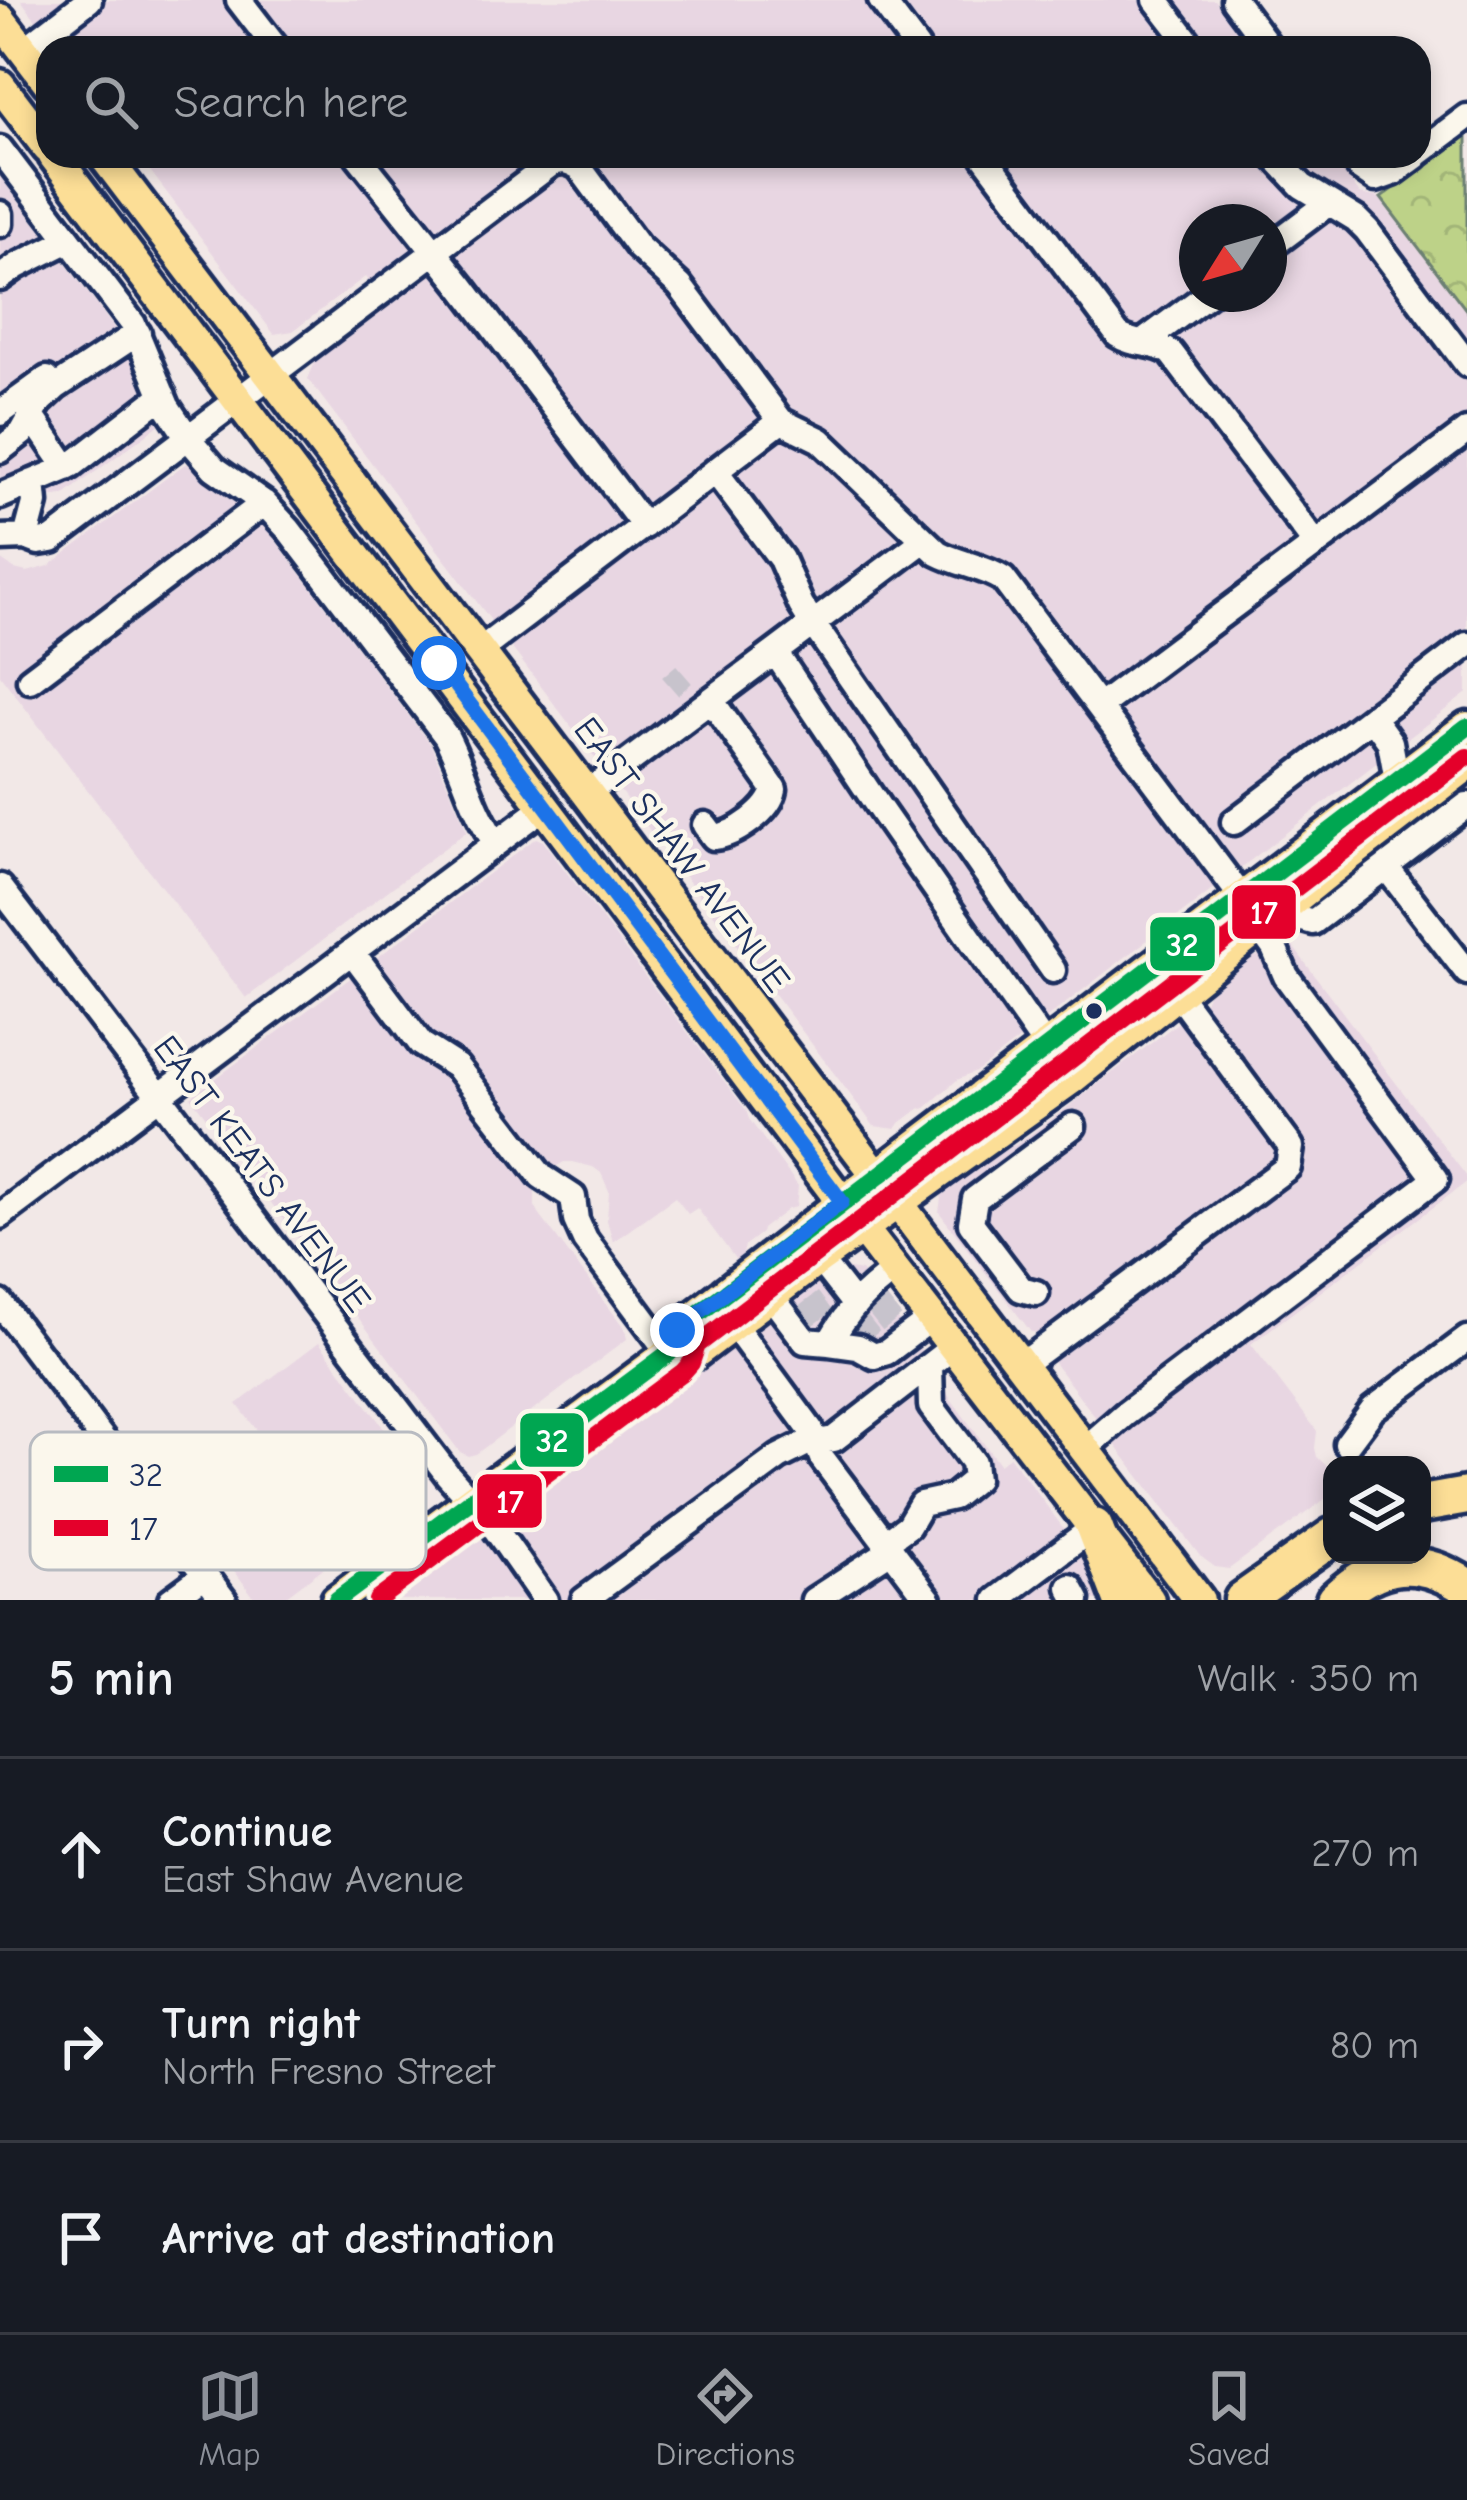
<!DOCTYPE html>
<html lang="en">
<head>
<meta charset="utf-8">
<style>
	:root { --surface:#171b24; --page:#20242c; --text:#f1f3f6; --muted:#9ea1a6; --line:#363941; --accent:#8c9099 }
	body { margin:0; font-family:"Comic Neue",sans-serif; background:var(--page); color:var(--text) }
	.controls { position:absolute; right:36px; bottom:36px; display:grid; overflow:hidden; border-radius:24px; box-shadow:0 6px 18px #0003 }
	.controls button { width:108px; height:108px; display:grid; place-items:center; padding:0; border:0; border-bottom:3px solid var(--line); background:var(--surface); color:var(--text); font:60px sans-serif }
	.compass { position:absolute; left:1179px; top:204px; width:108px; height:108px; border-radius:50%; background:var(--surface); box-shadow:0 6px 18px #0003; rotate:233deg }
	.stop { position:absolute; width:36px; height:36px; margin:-27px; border:9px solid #1a73e8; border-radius:50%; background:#fff }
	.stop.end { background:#1a73e8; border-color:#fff; box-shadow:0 3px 12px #0008 }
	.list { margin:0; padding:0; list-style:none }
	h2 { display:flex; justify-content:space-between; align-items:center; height:156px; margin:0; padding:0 48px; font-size:51px }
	h2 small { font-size:39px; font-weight:400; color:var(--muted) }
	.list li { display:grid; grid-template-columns:78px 1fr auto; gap:36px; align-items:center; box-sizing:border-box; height:192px; padding:0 48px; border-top:3px solid var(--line) }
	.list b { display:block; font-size:45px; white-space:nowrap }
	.list p { margin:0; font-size:39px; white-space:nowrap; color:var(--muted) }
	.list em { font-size:39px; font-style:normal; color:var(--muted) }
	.icon { flex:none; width:66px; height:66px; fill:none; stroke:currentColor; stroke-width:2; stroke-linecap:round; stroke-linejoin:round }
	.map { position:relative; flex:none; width:1467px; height:1600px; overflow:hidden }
	.search { position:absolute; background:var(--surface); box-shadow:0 6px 18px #0003; left:36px; right:36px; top:36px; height:132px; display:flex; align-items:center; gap:30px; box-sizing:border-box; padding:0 42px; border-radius:36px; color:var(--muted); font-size:45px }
	.sheet { height:732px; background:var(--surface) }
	nav { display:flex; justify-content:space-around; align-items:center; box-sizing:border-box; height:168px; border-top:3px solid var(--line); background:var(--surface); font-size:33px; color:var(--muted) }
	nav a { display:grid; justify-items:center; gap:6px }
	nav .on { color:var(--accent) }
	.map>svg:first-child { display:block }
	.built { fill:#e8d6e2; fill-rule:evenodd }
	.park { fill:url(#park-crowns); stroke:#6c8073; stroke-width:3 }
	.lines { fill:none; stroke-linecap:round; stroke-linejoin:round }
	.minor-tunnel { stroke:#c7c3cc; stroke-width:24; stroke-dasharray:24 12; stroke-linecap:butt }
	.minor-casing { stroke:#1b2f5e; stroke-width:33 }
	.major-casing { stroke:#1b2f5e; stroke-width:39 }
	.highway-casing { stroke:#1b2f5e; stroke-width:45 }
	.minor { stroke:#fbf7ec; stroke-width:24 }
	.major { stroke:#fcde96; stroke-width:30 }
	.highway { stroke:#fcde96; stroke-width:36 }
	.bus-1-casing { stroke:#fbf7ec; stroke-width:27 }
	.bus-2-casing { stroke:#fbf7ec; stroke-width:27 }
	.bus-1 { stroke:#00a651; stroke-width:18 }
	.bus-2 { stroke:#e4002b; stroke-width:18 }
	.route { stroke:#1a73e8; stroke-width:15 }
	.bus-dot { fill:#1b2f5e; stroke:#fbf7ec; stroke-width:4.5 }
	.labels { text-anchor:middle; stroke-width:9; stroke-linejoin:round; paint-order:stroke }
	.street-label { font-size:36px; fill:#1b2f5e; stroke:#fbf7ec }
	.key { fill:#fbf7ec; stroke:#b8bbc1; stroke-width:3 }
	.key-label { font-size:33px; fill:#1b2f5e }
	.line-badge { stroke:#fbf7ec; stroke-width:4.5 }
	.badge-label { font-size:33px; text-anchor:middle; font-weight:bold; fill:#fff }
</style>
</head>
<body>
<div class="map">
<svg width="1467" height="1600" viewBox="0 0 1467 1600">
	<defs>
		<pattern id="park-crowns" width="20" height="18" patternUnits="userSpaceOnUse" patternTransform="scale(3)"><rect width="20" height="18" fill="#bdd288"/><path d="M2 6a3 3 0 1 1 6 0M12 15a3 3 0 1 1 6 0" fill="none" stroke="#a2b578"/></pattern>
	</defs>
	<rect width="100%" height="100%" fill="#f2e8e7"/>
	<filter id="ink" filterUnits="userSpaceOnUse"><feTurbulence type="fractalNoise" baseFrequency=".00833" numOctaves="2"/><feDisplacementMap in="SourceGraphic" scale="24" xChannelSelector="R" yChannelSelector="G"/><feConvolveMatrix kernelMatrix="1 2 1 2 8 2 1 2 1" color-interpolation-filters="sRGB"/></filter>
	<g filter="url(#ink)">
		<path class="built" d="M21,0H1215L1251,48H57Z
			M139,156H1332L1360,194L1381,198L1467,311V693L978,1071L957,1080L924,1109L920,1108L900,1123L896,1129L874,1126L308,379L315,362L388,306L365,277L293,331L274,334ZM1197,222H1269V294H1197Z
			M0,176L124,341L159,425L63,496L46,498L30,495L6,502L0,508Z
			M185,464L192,465L264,525L431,745L467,831L246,998L0,675V559L14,569L27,572L49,566Z
			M536,838L543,841L746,1110L749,1119L798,1186L796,1207L788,1209L762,1229L761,1233L745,1245L743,1254L736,1260L697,1208L688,1214L675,1197L613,1242L607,1220L609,1191L601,1173L593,1167L573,1162H564L548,1171L535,1189V1206L539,1214L625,1329L627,1339L476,1454L468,1456L460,1452L191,1097L356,974L432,1061L450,1047L429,1032L374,960Z
			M1285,936L1467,1177V1182L1251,1344L1317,1431L1315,1448L1317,1457L1332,1471V1494L1229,1569L1215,1567L1200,1556L1114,1443L1115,1439L1100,1418H1096L1052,1360L1053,1356L1044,1345L1034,1332H1031L939,1212L942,1192L998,1150L1015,1145L1052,1119L1205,1002L1212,985L1245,960L1260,955Z
			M844,1268L861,1271L912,1338L920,1343V1349L935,1369L943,1374L948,1395L999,1464L1010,1457L1079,1549L1104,1600H397L820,1283L823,1284Z
			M319,1342L423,1480L424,1492L281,1600H256L210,1538L292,1476L237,1404Z"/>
		<path class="park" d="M1467,134V311L1381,198Z"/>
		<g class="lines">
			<path class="minor-tunnel" d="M670,686L684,674
				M877,1305L896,1329
				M806,1316L830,1298
				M855,1320L874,1344"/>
			<g class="minor-casing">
				<path id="minor" d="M239,0L276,48
					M881,0L917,48
					M1156,0L1193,48
					M1234,0L1270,48
					M24,50L89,0
					M0,149L133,324L167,406L188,438L214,468L264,503L289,530L446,736C465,772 472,810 496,843
					M1419,153L1467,117
					M358,156L461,285L644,526
					M984,156L1118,335C1134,346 1155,341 1171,353L1316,544
					M1274,156L1302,186L1356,219L1367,230L1467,364
					M1351,156L1360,168L1376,179L1393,173L1416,156
					M0,214V224
					M1269,248L1329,203
					M0,278L17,266L69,240
					M1142,343L1208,294
					M0,413L47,379
					M33,418L67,468
					M0,450L22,433L39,403L56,387L138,333
					M715,471L781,559L801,605L813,624L1053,970
					M0,496L71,466L163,395
					M26,537L35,503L33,482
					M0,538L26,537L39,542L52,540L551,164C562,159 569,161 579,167L638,247L680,286L781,421L820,440L938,553C959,564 982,566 1003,579L1243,899
					M479,651L781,421
					M775,652L882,812L1046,1047
					M30,680L264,503
					M1100,706L1467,431
					M1372,717L1390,742L1397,780
					M587,793L923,541
					M1234,822L1467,645
					M705,825L714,837C735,835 770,811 774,789L711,700
					M1386,867L1467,972
					M0,887L448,1475L492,1524L545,1600
					M1278,912L1313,922L1467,805
					M352,952L421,1044L457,1067L541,1176L573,1197L576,1220L585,1240L669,1353
					M0,1216L546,806
					M819,1259L854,1304
					M1036,1293L1021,1289L971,1223L975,1199L1073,1126
					M771,1296L805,1341L829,1343C849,1308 863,1294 895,1270
					M0,1303L224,1600
					M733,1324L811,1430L822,1458L929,1600
					M829,1343L858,1347L874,1356L887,1352L932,1318
					M1023,1364L1288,1167L1291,1147L1177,993
					M1347,1444L1373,1409L1467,1339
					M1086,1448L1124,1415L1436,1179L1286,976L1274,948L1259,927
					M886,1542L908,1526L921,1504L953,1497L975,1479L973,1462L931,1406L930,1365
					M1070,1587L1077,1600
					M171,1600L205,1575
					M584,1600L779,1457L805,1444L834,1439L953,1347
					M814,1600L891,1550
					M997,1600L1094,1527"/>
			</g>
			<g class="major-casing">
				<path id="major" d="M0,19L48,82
					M0,85L48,148
					M54,156L842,1202L1149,1600
					M104,156L1199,1600
					M669,1353L694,1354L819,1259L1071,1079L1343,860L1467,765
					M337,1600L669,1353L677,1330L902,1156L1467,727"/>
			</g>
			<g class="highway-casing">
				<path id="highway" d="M1422,1504L1467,1496
					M1094,1527L1122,1600
					M1243,1600L1332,1537
					M1335,1600C1378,1560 1417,1554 1467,1587"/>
			</g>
			<use href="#minor" class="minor"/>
			<use href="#major" class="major"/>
			<use href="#highway" class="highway"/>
			<g class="bus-1-casing">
				<path id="bus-1" d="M337,1600L669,1353L677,1330L1467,727"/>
			</g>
			<g class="bus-2-casing">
				<path id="bus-2" d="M377,1600L683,1372L691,1363L697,1345L1467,757"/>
			</g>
			<use href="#bus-1" class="bus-1"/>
			<use href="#bus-2" class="bus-2"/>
		</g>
	</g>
	<g class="lines" filter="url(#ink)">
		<path class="route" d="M439,663L842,1202L677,1330"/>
	</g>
	<circle class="bus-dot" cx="1094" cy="1011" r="10"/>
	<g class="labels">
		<g class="street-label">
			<text transform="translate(683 854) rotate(53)" y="13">EAST SHAW AVENUE</text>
			<text transform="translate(263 1173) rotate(53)" y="13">EAST KEATS AVENUE</text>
		</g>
	</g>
	<rect x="30" y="1432" width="396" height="138" rx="18" class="key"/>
	<rect x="54" y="1466" width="54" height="16" fill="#00a651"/>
	<rect x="54" y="1520" width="54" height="16" fill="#e4002b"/>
	<g class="key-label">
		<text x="129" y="1486">32</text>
		<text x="129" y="1540">17</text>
	</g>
	<g class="line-badge">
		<rect x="1230" y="883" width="68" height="58" rx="12" fill="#e4002b"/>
		<rect x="1148" y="915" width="69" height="58" rx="12" fill="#00a651"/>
		<rect x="518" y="1411" width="68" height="58" rx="12" fill="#00a651"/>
		<rect x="475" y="1472" width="69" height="58" rx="12" fill="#e4002b"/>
	</g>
	<g class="badge-label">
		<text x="1264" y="924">17</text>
		<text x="1182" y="956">32</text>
		<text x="552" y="1452">32</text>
		<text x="510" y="1513">17</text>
	</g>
</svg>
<div class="controls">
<button><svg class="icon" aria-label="layers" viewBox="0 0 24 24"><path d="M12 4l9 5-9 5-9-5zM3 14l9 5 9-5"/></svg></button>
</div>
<svg class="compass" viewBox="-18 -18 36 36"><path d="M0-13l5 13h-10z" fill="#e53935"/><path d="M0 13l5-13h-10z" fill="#9ea1a6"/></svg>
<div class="stop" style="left:439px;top:663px"></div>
<div class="stop end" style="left:677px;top:1330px"></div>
<div class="search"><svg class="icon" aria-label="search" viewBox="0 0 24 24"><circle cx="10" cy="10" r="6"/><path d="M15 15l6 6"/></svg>Search here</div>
</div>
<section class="sheet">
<h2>5 min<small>Walk · 350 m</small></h2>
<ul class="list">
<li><svg class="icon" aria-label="ahead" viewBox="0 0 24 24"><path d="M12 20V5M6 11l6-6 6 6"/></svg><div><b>Continue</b><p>East Shaw Avenue</p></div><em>270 m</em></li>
<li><svg class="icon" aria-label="right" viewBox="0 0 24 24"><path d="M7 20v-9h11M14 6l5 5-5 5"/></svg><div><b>Turn right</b><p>North Fresno Street</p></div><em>80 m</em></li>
<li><svg class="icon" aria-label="arrive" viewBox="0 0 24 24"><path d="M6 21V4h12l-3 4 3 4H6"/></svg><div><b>Arrive at destination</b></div></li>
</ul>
</section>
<nav>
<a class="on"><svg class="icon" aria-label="map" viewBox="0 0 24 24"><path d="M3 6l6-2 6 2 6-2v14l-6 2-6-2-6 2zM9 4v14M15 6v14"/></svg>Map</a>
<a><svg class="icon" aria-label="directions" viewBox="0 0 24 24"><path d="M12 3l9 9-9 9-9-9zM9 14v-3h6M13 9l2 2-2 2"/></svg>Directions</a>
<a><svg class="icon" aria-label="saved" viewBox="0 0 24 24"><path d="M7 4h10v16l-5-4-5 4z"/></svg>Saved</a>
</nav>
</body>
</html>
